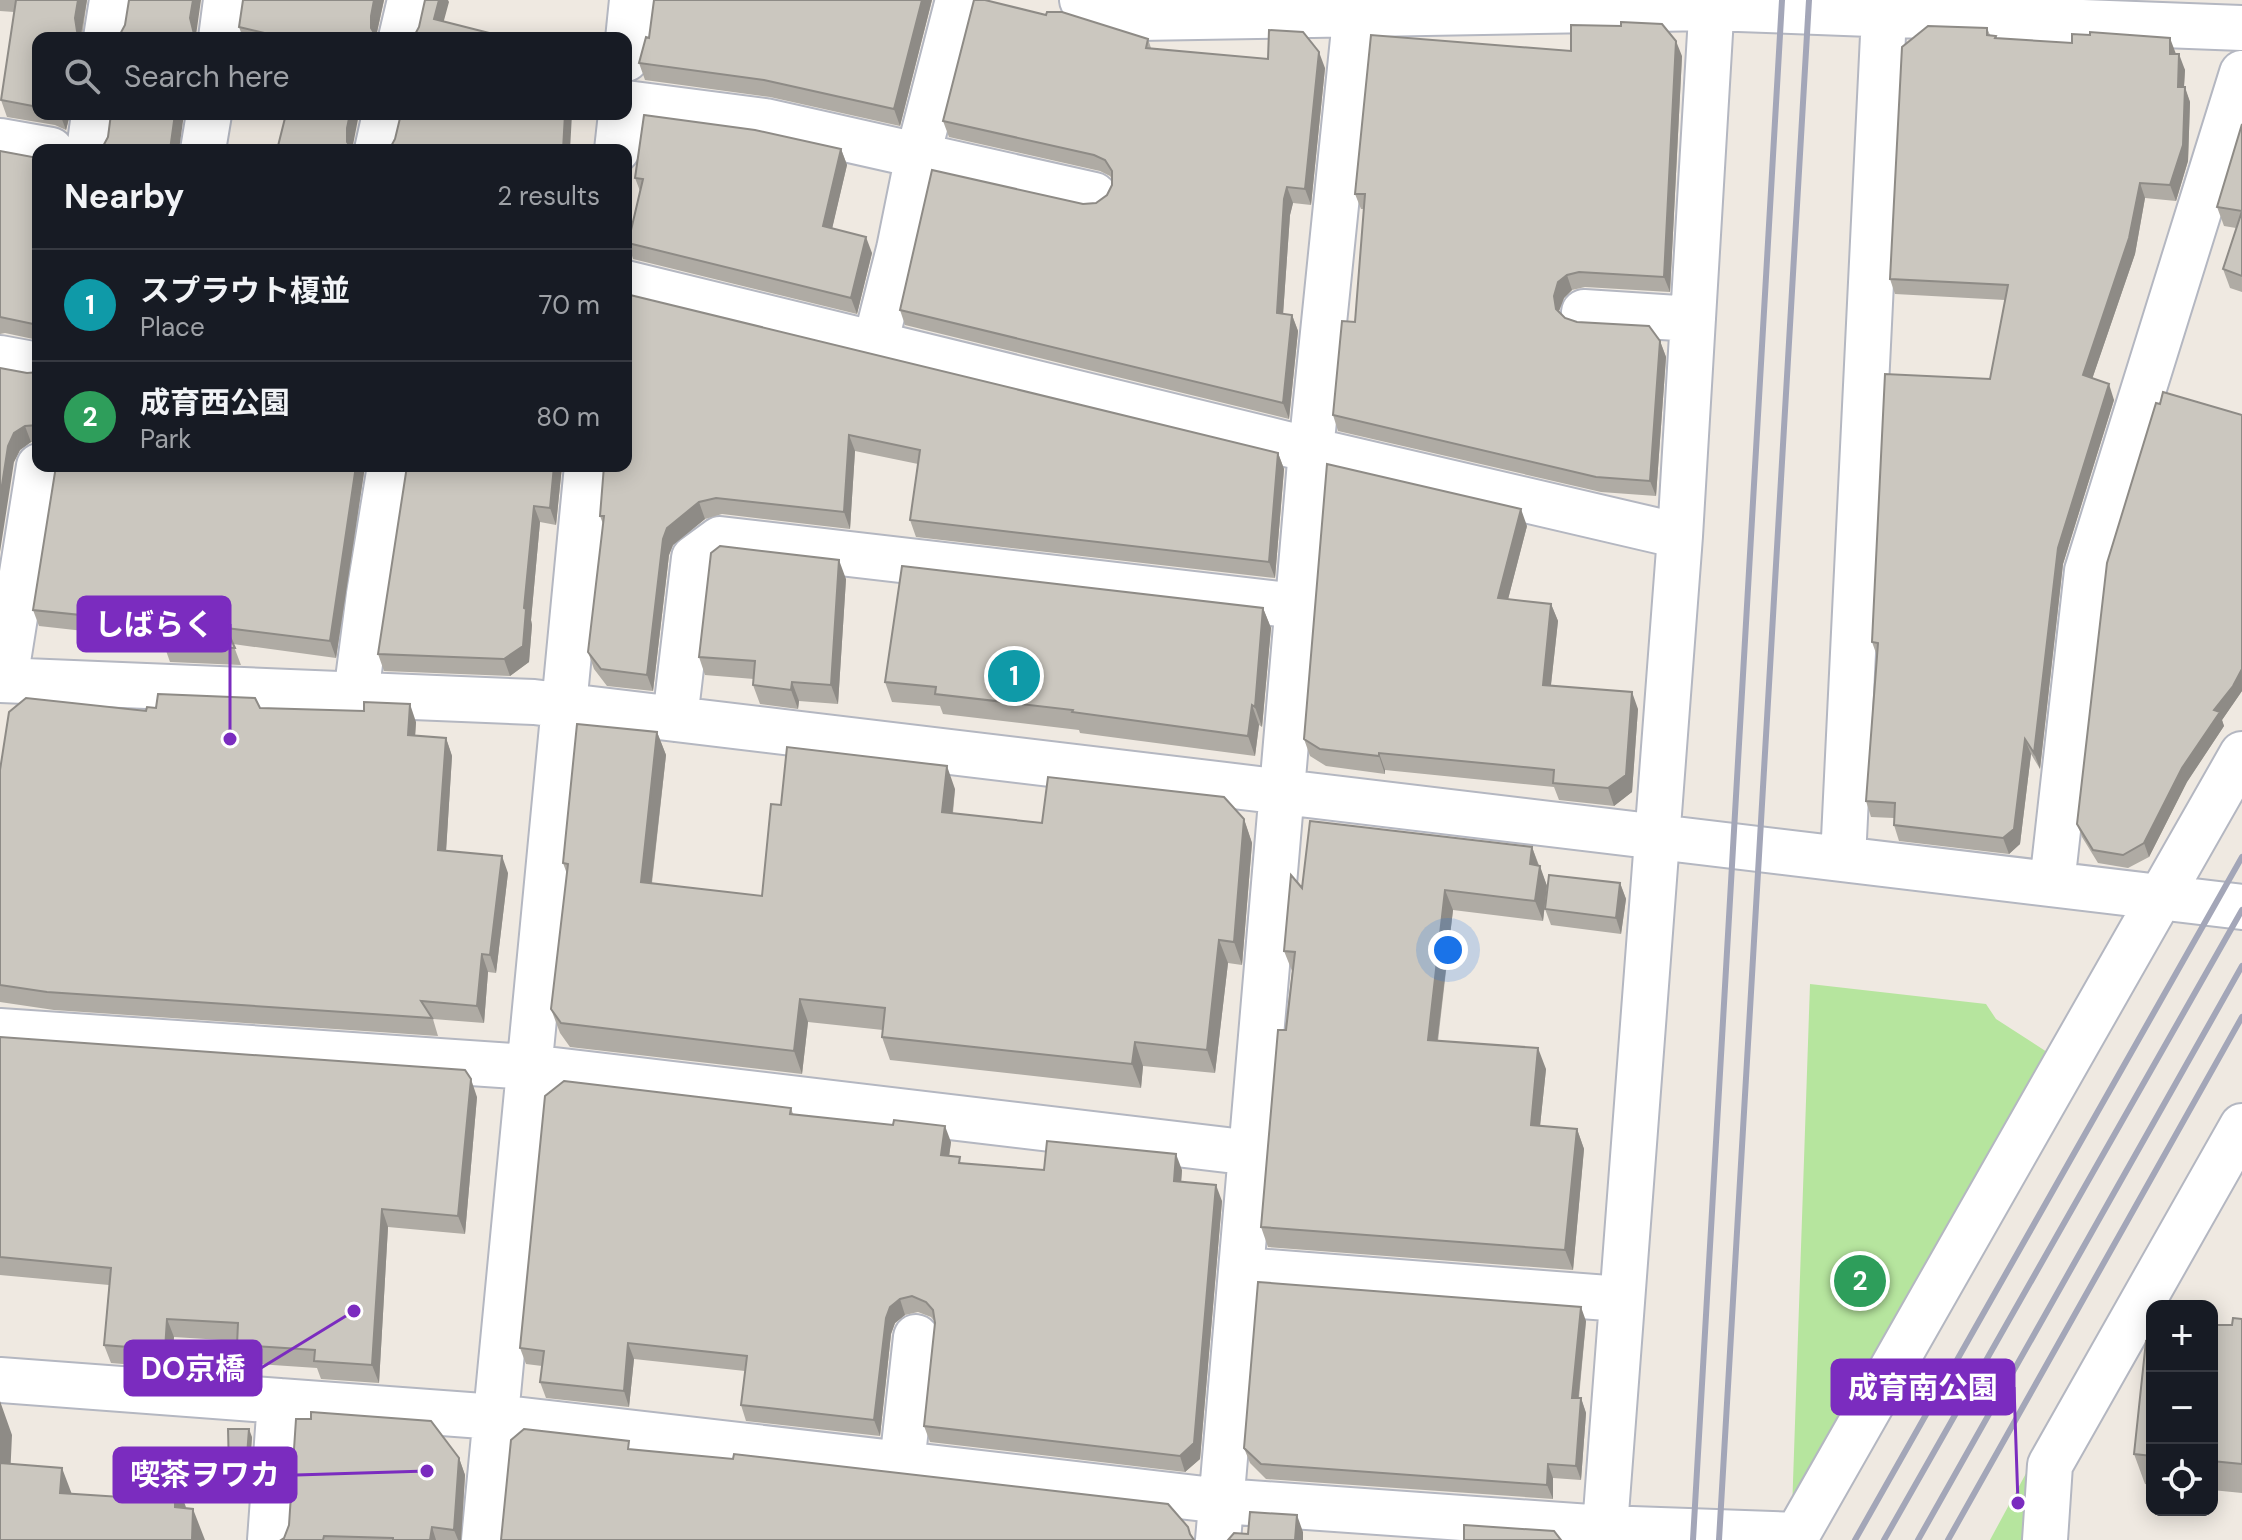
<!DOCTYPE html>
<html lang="en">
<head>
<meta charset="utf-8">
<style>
	:root { --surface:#171b24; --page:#20242c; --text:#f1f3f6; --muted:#9ea1a6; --line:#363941; --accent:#0f766e }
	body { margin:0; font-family:"DM Sans","Noto Sans JP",sans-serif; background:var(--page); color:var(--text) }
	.controls { position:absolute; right:24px; bottom:24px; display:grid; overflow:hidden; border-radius:16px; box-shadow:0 4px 20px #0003 }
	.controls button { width:72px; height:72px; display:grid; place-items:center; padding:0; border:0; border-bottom:2px solid var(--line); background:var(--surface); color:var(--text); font:40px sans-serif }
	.you { position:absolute; left:1448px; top:950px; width:28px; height:28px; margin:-20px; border:6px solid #fff; border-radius:50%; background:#1a73e8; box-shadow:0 0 0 12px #1a73e833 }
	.badge { display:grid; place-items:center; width:52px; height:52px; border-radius:50%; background:var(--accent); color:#fff; font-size:26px; font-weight:700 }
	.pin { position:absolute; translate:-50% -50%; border:4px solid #fff; box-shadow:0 2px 8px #0006 }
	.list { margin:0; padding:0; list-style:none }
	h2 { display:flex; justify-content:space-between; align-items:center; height:104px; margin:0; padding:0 32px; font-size:34px }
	h2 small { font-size:26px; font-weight:400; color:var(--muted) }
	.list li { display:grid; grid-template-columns:52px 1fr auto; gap:24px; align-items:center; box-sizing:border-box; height:112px; padding:0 32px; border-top:2px solid var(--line) }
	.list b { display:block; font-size:30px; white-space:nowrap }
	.list p { margin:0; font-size:26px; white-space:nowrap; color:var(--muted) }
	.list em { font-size:26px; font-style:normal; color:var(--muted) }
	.icon { flex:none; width:44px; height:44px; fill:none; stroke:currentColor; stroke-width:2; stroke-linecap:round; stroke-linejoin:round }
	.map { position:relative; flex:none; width:2242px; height:1540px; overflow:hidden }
	.search { position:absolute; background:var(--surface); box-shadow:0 4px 20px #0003; left:32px; top:32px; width:600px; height:88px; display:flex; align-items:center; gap:20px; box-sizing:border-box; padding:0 28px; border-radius:16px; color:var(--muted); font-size:30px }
	.panel { position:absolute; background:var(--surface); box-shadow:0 4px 20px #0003; left:32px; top:144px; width:600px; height:328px; border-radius:16px }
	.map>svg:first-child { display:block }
	.green { fill:#b6e59e }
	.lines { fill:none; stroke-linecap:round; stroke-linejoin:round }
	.minor-casing { stroke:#b4b7c1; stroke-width:48 }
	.minor { stroke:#fff; stroke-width:44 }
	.rail { stroke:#a3a6b8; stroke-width:6 }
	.wall { fill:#afaba4 }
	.shaded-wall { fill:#8e8b86 }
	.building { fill:#cbc7bf; stroke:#8e8b86; stroke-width:2 }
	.leader { fill:none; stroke:#7b2cbf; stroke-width:3 }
	.callout-dot { fill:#7b2cbf; stroke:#fff; stroke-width:3 }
	.callout { fill:#7b2cbf; stroke:#7b2cbf; stroke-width:3 }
	.callout-label { font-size:30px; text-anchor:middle; font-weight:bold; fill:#fff }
</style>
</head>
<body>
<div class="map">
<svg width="2242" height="1540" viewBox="0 0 2242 1540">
	<rect width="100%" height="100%" fill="#efe9e1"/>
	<path class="green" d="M1810,984L1986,1004L1996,1019L2047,1052L1792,1511Z
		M2030,1466L2025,1540H1990Z"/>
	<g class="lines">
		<g class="minor-casing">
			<path id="minor" d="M1082,0L1139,18L1711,8L2242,28
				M106,38L112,0
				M221,38L226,0
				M401,38L410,0
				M626,59L632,0
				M626,103L765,121L1094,195
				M0,141L51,150
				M89,150L94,114
				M203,150L209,114
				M377,150L385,114
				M617,150L621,114
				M626,283L1311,450L1680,536
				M1584,312L1693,319
				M875,344L899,249L918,155L958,0
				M0,358L38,365
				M0,679L8,661L39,466
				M0,680L534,702L2242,907
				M356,695L369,594L390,466
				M675,719L694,558L720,539L1297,606
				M1843,859L1884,15L1882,0
				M2052,884L2087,571L2242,73
				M0,1031L529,1067L1252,1153
				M1242,1270L1621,1299
				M0,1380L496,1417L1222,1501L1604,1528L1797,1535L2242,754
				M902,1464L916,1337
				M270,1540L280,1401
				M484,1540L587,466
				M1218,1540L1311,450L1357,0
				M1604,1540L1680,536L1712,0
				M2045,1540L2050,1465L2242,1126"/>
		</g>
		<use href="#minor" class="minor"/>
		<path class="rail" d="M1693,1540L1782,0
			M1719,1540L1809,0
			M1855,1540L2242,857
			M1884,1540L2242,910
			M1918,1540L2242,966
			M1948,1540L2242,1017"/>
	</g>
	<path class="wall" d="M0,0H87L82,37L38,38V114H70L66,130L55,125L7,117L1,100L14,12L0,11Z
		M243,0H384L377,32V38H243L239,27Z
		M654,0H932L900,126L770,97L645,80L639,63L649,38Z
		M1987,28L1990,35L1996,36L1997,38L2176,54L2185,70L2184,87L2190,102L2188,161L2176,201L2145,198L2135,254L2092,379L2114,400L2063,564L2040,769L2031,754L2020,844L2009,854L1899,841L1894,825V818L1871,817L1866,801L1877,656L1872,642L1990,379L2005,300L1895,294L1890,279Z
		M1148,39L1151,48L1325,68L1311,205L1293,203L1290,215L1283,314L1292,315L1298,331L1289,419L905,325L900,310L1083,204L1096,203L1107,195L1112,185V179L1110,176L1100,171L949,137L943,121Z
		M1571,51L1682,56L1670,292L1585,287L1572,290L1564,298L1559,311L1565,318L1577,322L1660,341L1666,357L1656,496L1601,492L1338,431L1333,415L1355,322L1364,209H1361L1355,194Z
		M2242,124V292L2230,288L2223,269L2236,228L2224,226L2217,207Z
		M841,149L847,165L832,228L872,253L857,314L633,259L628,243L640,191L635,178Z
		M0,151L38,158V340L5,333L0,334Z
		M626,294L1278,453L1284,469L1275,578L916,537L910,520L918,464L855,451L850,529L722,514L705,519L673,545L669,555L653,691L607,686L594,669L588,652L603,524L600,516Z
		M38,372V442H31L20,450L14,462L27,373Z
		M2242,415V691L2222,720L2224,726L2187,782L2149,857L2128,868L2098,863L2082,837L2077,824Z
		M365,466L336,658L233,644L241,665L170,662L164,645L165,640L39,626L33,610Z
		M407,466H562L556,525L540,522L531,620L532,625L529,662L510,676L384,671L378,654Z
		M1527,526L1508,599L1551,604L1558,621L1551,685L1638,709L1632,792L1614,806L1559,800L1554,787L1385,770V774L1326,766L1310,756L1304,739Z
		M846,579L838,704L799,701L798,709L760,704L753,685L754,679L705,675L699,657Z
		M1263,608L1271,628L1262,727L1259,725L1255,756L1080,733L1079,730L943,714L940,706L892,702L885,682Z
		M156,708H260L416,722L415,736L446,738L452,756L446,850L508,873L496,973L488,972L484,1023L433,1019L438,1036L54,1010L0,1002V770L146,711Z
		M657,732L666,755L652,883L762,896L781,805L955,789L953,813L1042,823L1244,819L1252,843L1242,965L1228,963L1215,1073L1143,1066L1141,1088L890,1060L882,1037L883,1030L808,1022L802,1074L570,1047L560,1033L551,1009L567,874L563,863Z
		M1532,847L1547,886L1543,921L1453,910L1438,1041L1546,1069L1540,1126L1577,1129L1584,1149L1573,1270L1268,1247L1261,1227L1292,971L1284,951L1302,888Z
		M1620,883L1626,899L1621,934L1551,925L1545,909Z
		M0,1037L477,1097L465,1234L388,1227L379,1383L321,1379L317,1368L243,1363L237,1345V1341L174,1337L171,1368L111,1363L104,1345L109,1285L0,1275Z
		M791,1108L793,1114L951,1142L949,1156L962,1163L1044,1170H1182L1181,1182L1222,1201L1200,1459L1185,1472L930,1442L924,1426L935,1322L931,1317L918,1312L905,1315L895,1323L891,1334L880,1436L746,1421L741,1405L745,1371L634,1359L629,1407L546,1398L540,1382L542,1366L526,1364L520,1348Z
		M2242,1319V1493L2212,1490V1325H2232Z
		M1586,1321L1579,1398H1581L1586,1413L1581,1480L1553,1478V1499L1266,1479L1250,1463L1244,1448Z
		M2152,1342V1485L2145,1484L2134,1454Z
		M252,1437L249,1477H232L229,1469Z
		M459,1458L465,1475L461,1540H281Z"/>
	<path class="shaded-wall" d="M78,0H87L81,34L82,38L77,31L75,18Z
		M193,0H201L196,35L197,38H193L190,18Z
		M374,0H384L377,32V38L371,28V16Z
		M439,0H448L449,2L440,35L434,19Z
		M922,0H932L900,126L894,109Z
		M2170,38L2176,54H2170Z
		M1676,41L1682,56L1670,292L1664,277Z
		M1319,52L1325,68L1311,205L1305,189Z
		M2179,54L2185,70L2183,102L2178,87Z
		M2185,87L2190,102L2188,161L2176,201L2170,185Z
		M60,114H70L66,130Z
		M175,114H184L179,150H170Z
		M350,114H359L353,145V150L347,142V128Z
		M565,114H572L570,150H563Z
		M841,149L847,165L829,242L823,226Z
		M2140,183L2145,198L2135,254L2088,391L2083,375Z
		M1287,187L1293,203L1290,215L1282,329L1277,313L1284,199Z
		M866,237L872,253L857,314L851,298Z
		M1567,275L1572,290L1564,298L1559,311L1556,309L1554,296L1558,282Z
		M1292,315L1298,331L1289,419L1283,403Z
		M1660,341L1666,357L1656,496L1650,481Z
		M2109,384L2114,400L2063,564L2040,769L2034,753L2058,548Z
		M25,426L31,442L20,450L14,462L0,552V498L8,446L14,433Z
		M849,435L855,451L850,529L844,512Z
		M1278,453L1284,469L1275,578L1269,562Z
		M356,466H365L336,658L330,641Z
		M554,466H562L556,525L550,508Z
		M699,502L705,519L673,545L669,555L653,691L647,675L663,539L667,528Z
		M534,506L540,522L531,620L532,625L529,662L510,676L504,659L524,608Z
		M1521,509L1527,526L1504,615L1498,598Z
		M839,560L846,579L838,704L831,685Z
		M1551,604L1558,621L1549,702L1543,685Z
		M1263,608L1271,628L1262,727L1255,707Z
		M2242,669V691L2222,720L2224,726L2187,782L2149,857L2144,843L2182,768L2214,710Z
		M792,682L799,701L798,709L791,690Z
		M1632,692L1638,709L1632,792L1614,806L1608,788Z
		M410,704L416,722L414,753L408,735Z
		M1252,705L1259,725L1255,756L1248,736Z
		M657,732L666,755L649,905L641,882Z
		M446,738L452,756L445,868L438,850Z
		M2025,739L2031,754L2020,844L2009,854L2003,838Z
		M1379,753L1385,770V774L1379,756Z
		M947,766L955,789L950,836L942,812Z
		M1244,819L1252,843L1242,965L1234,942Z
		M1532,847L1539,867L1530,864Z
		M502,856L508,873L496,973L490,955Z
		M1540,866L1547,886L1543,921L1535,901Z
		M1620,883L1626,899L1621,934L1616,918Z
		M1445,890L1453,910L1435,1060L1428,1040Z
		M1219,940L1228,963L1215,1073L1207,1050Z
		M482,954L488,972L484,1023L477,1006Z
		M800,999L808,1022L802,1074L794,1051Z
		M1135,1042L1143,1066L1141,1088L1132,1064Z
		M1538,1048L1546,1069L1538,1145L1531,1125Z
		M471,1079L477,1097L465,1234L458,1216Z
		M945,1126L951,1142L947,1171L941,1155Z
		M1577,1129L1584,1149L1573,1270L1565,1250Z
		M1176,1154L1182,1170L1180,1197L1174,1181Z
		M1216,1185L1222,1201L1200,1459L1185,1472L1180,1456Z
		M382,1209L388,1227L379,1383L372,1365Z
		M900,1299L905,1315L895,1323L891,1334L880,1436L874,1420L886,1318L890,1307Z
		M1581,1307L1586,1321L1577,1412L1572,1398Z
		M167,1319L174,1337L171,1368L165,1350Z
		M628,1343L634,1359L629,1407L624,1391Z
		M1581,1398L1586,1413L1581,1480L1576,1466Z
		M0,1401L12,1435L9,1500L0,1475Z
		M249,1429L252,1437L249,1477L246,1469Z
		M459,1458L465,1475L461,1540H458L454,1530Z
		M1548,1464L1553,1478V1499L1547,1485Z
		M62,1468L76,1505L60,1493Z
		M175,1476L188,1513L175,1507Z
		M193,1509L205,1540H192Z
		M1297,1515L1303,1532V1540H1295Z
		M432,1527L436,1540H430Z"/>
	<path class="building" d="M16,0H78L75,18L77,31L82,38H38V107L1,100Z
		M129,0H193L190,18L194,34L193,38H118L125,25Z
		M243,0H374L371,16V28L377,38H286L239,27Z
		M425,0H439L434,19L509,38H413L419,27Z
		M654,0H922L894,109L764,80L639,63L646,37L649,38Z
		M974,0H985L1046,15L1047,12H1062L1148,39L1146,48L1268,59L1269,30L1303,32L1319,52L1305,189L1287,187L1284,199L1277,313L1292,315L1283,403L900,310L932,170L1083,204L1096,203L1107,195L1112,185V171L1105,160L1094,155L943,121Z
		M1621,22L1662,24L1676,41L1664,277L1579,272L1567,275L1558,282L1554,296L1556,309L1565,318L1577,322L1649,326L1660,341L1650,481L1596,477L1333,415L1342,321L1355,322L1365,194H1355L1371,35L1571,51V25L1621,26Z
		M1928,26L1987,28V35L1996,36L1995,38L2072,43V34L2090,35V32L2170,38V54H2179L2178,87H2185L2183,145L2170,185L2140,183L2129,238L2083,375L2109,384L2058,548L2034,753L2025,739L2014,829L2003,838L1894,825L1895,803L1866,801L1878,643L1872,642L1885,374L1990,379L2008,285L1890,279L1902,47Z
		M111,114H175L170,150H101L108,137Z
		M286,114H350L347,128V142L353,150H277Z
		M401,114H565L563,150H389L395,139Z
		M644,115L755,130L841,149L823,226L866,237L851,298L628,243L643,179L635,178Z
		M2242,124V211L2217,207Z
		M0,151L38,158V325L0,317Z
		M2242,211V276L2223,269Z
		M626,294L1278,453L1269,562L910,520L920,450L849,435L844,512L716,498L699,502L667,528L663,539L647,675L601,669L588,652L604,516H600L604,466H626Z
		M0,368L27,373L38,372V425L25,426L14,433L8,446L0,498Z
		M2163,392L2242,415V669L2233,686L2214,710L2220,712L2182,768L2144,843L2123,855L2093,850L2077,824L2107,563L2156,403L2160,404Z
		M1327,464L1521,509L1498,598L1551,604L1543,685L1632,692L1626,775L1608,788L1553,783L1554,770L1379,753V756L1320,749L1304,739Z
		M56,466H356L330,641L226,628L235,648L164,645L167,624L33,610Z
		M407,466H554L550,508L534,506L524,608L526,609L523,646L504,659L378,654Z
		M720,546L839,560L831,685L792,682L791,690L753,685L755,661L699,657L711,553Z
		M902,566L1263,608L1255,707L1252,705L1248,736L1072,712L1073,710L935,694L936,687L885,682Z
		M158,694L255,698L260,708L364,711V702L410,704L408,735L446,738L438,850L502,856L490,955L482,954L477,1006L421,1001L432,1018L47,992L0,985V770L9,712L26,698L146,711L147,707L156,708Z
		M577,724L657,732L641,882L762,896L771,804L781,805L787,747L947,766L942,812L1042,823L1048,777L1224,797L1244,819L1234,942L1219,940L1207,1050L1135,1042L1132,1064L882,1037L885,1008L800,999L794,1051L561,1023L551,1009L568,864L563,863Z
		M1310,821L1532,847L1530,864L1540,866L1535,901L1445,890L1428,1040L1538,1048L1531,1125L1577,1129L1565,1250L1261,1227L1278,1030H1286L1295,952L1284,951L1291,875L1302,888Z
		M1549,875L1620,883L1616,918L1545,909Z
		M0,1037L465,1070L471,1079L458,1216L382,1209L372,1365L314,1361L315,1350L237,1345L238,1323L167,1319L165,1350L104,1345L111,1268L0,1257Z
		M564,1081L791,1108L790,1114L893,1125L894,1120L945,1126L941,1155L960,1157L959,1163L1044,1170L1047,1141L1176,1154L1174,1181L1216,1185L1194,1443L1180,1456L924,1426L935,1323L933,1310L926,1302L912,1296L900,1299L890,1307L886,1318L874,1420L741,1405L747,1356L628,1343L624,1391L540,1382L544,1351L520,1348L545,1096Z
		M1258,1282L1581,1307L1572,1398H1581L1576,1466L1548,1464L1547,1485L1261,1464L1244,1448Z
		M2233,1318L2242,1319V1464L2212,1461V1325H2232Z
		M2146,1341L2152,1342V1456L2134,1454Z
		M311,1412L431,1421L459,1458L454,1530L432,1527L430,1540H393V1538L324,1536L323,1540H281L284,1538L289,1525L296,1419H311Z
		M228,1429H249L246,1469H229Z
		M524,1429L629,1441L628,1449L733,1459L734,1454L1168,1504L1188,1527L1190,1534L1194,1540H501L511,1440Z
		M0,1463L62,1468L60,1493L136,1498L138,1473L175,1476V1507L193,1509L192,1540H0Z
		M1250,1512L1297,1515L1295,1540H1228L1234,1533L1248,1534Z
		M1464,1525L1554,1531L1561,1540H1464Z"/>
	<path class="leader" d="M230 739L230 624M354 1311L261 1368M2018 1503L2014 1387M427 1471L296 1475"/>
	<g class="callout-dot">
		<circle cx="230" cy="739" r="8"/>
		<circle cx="354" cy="1311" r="8"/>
		<circle cx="2018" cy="1503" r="8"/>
		<circle cx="427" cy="1471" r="8"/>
	</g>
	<g class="callout">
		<rect x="78" y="597" width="152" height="54" rx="8"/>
		<rect x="125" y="1341" width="136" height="54" rx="8"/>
		<rect x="1832" y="1360" width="182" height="54" rx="8"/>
		<rect x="114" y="1448" width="182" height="54" rx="8"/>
	</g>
	<g class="callout-label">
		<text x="154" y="635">しばらく</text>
		<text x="193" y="1379">DO京橋</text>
		<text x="1923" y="1398">成育南公園</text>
		<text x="205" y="1485">喫茶ヲワカ</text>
	</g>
</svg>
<div class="controls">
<button>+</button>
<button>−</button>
<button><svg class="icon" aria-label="locate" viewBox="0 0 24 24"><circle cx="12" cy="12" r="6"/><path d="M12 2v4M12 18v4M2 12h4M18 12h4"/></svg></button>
</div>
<div class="you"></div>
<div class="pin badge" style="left:1014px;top:676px;background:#0f9aa8">1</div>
<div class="pin badge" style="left:1860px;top:1281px;background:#2e9e5b">2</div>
<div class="search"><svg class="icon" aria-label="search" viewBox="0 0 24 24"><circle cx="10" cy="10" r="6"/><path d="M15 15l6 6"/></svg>Search here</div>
<section class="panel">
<h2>Nearby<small>2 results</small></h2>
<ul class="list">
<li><span class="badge" style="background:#0f9aa8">1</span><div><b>スプラウト榎並</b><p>Place</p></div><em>70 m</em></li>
<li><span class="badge" style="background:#2e9e5b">2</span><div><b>成育西公園</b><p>Park</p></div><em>80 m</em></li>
</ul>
</section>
</div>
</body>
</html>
